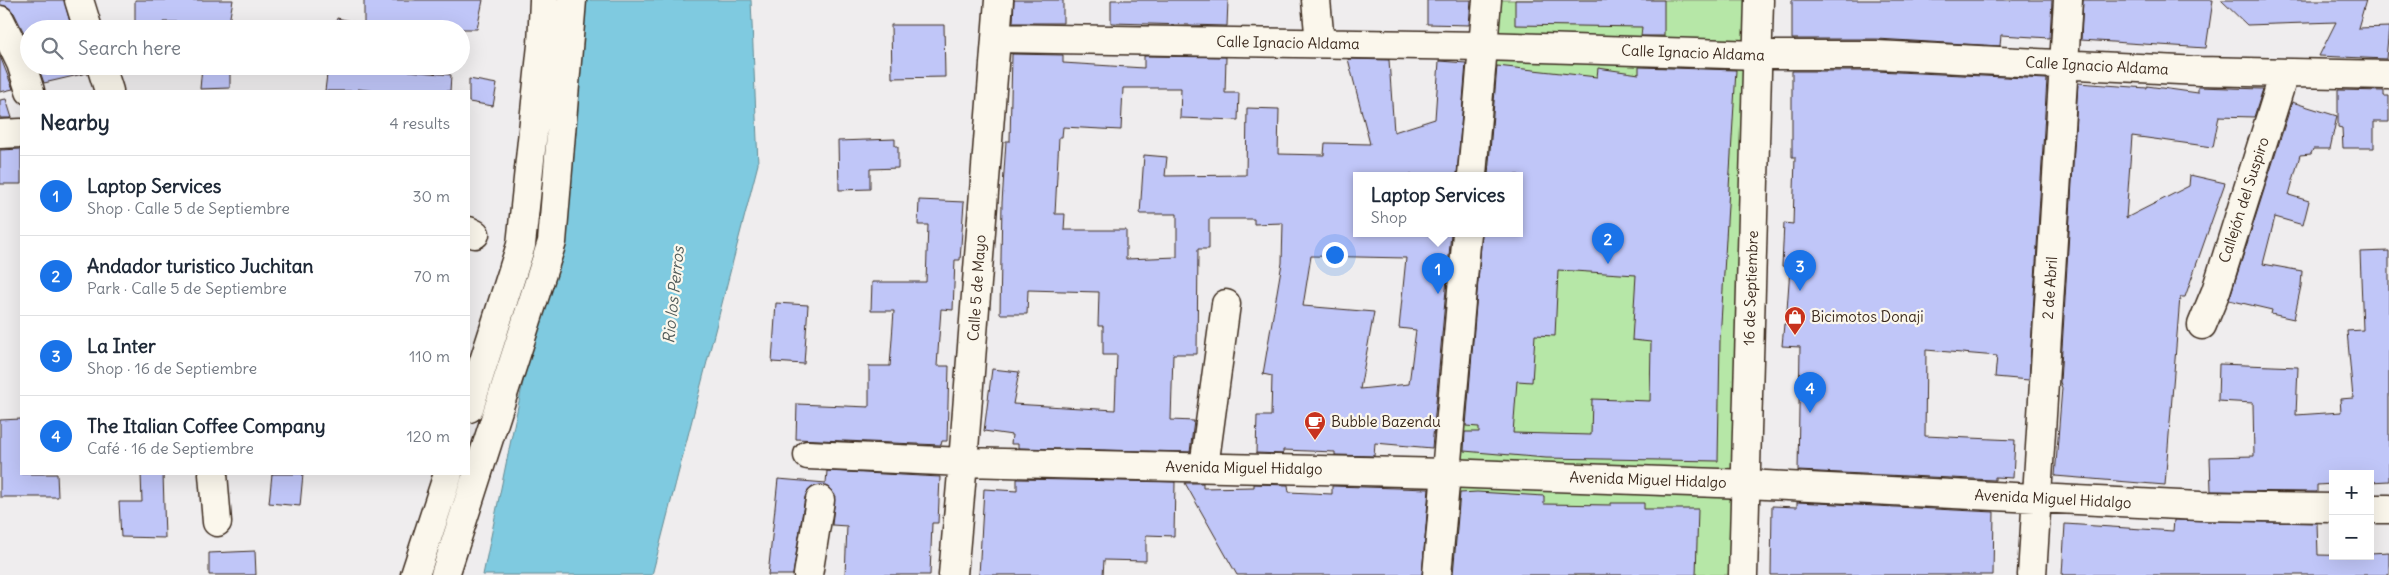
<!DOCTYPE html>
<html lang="en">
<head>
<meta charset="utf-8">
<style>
	:root { --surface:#fff; --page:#f6f6f7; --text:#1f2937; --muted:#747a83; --line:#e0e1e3; --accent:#1a73e8 }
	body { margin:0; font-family:Delius,sans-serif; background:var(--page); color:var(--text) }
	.controls { position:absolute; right:15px; bottom:15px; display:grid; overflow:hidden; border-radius:0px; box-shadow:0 5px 20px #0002 }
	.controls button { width:45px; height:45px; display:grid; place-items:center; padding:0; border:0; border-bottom:1px solid var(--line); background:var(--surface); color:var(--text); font:25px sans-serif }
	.you { position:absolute; left:1334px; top:254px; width:18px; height:18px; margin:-12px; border:4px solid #fff; border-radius:50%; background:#1a73e8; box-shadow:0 0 0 8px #1a73e833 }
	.badge { display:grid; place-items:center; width:32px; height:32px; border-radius:50%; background:var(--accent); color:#fff; font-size:16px; font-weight:700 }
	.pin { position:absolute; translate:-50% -41px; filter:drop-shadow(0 1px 2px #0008) }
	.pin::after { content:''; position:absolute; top:26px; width:18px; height:15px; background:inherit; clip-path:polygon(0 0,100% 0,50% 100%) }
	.popup { position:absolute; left:1353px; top:172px; width:170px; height:65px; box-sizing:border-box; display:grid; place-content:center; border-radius:0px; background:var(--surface); filter:drop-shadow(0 1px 4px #0005); font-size:16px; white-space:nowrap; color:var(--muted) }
	.popup b { font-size:19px; color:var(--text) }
	.popup::after { content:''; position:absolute; left:50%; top:100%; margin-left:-10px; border:10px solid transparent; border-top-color:var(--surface) }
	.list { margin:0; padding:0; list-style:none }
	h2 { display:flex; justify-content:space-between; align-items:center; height:65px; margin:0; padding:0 20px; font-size:21px }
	h2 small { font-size:16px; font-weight:400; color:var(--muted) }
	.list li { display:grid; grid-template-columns:32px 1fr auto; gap:15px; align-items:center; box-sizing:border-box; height:80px; padding:0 20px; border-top:1px solid var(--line) }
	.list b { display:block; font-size:19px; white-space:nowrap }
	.list p { margin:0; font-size:16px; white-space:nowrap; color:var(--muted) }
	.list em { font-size:16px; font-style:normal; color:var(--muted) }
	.icon { flex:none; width:28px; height:28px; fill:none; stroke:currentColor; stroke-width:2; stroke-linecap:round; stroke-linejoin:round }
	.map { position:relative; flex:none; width:2389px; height:575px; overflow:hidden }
	.search { position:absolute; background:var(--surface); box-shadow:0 5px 20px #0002; left:20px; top:20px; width:450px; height:55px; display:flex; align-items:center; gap:12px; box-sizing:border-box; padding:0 18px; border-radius:28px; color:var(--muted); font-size:19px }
	.panel { position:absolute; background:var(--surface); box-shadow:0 5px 20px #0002; left:20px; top:90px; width:450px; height:385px; border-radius:0px }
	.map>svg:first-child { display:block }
	.green { fill:#b6e7a7; stroke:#788862 }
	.water { fill:#7fcae0; stroke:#648a92 }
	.building { fill:#c0c6f8; stroke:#3b2a1e; fill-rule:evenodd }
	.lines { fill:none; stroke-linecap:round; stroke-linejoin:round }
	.street-casing { stroke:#3b2a1e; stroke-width:31 }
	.secondary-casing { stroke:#3b2a1e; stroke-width:31 }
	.street { stroke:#fbf7ec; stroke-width:28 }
	.secondary { stroke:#fbf7ec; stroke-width:28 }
	.labels { text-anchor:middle; stroke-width:4.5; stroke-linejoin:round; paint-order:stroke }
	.street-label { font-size:15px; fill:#3b2a1e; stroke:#fbf7ec }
	.poi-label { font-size:15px; fill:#3b2a1e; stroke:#fbf7ec; text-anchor:start }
	.water-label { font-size:16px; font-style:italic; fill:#4f5a58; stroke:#fbf7ec }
</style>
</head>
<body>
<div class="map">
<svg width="2389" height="575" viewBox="0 0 2389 575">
	<rect width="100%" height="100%" fill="#efedee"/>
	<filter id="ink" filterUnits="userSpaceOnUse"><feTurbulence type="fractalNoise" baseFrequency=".02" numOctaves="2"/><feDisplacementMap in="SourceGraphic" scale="10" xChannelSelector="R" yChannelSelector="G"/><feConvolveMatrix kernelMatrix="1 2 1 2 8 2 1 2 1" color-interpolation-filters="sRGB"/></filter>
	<g filter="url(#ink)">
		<path class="green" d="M1487,0H1759L1743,575H1437L1467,233H1519V175H1472Z"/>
		<path class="water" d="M572,0H751L758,164L652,575H483L552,242Z"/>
		<path class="building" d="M0,0H64L72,29H29V43L14,13L8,7L0,5Z
			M135,0H233L229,22H163V29H135Z
			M364,0H483L477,29H335L337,18L364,24Z
			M1014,0H1063V23H1013Z
			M1111,0H1228L1227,26L1111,23Z
			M1427,0H1471L1469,25L1427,24Z
			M1515,0H1664V36H1641L1642,27L1515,25Z
			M1792,0H2052L2050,38L2001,35L2000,46L1877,39H1792Z
			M2083,0H2213L2206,48L2081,40Z
			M2221,0H2366L2358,28L2389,27L2386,59L2319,56L2336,22L2247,25Z
			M891,25H944L945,77L892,78Z
			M1012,54L1063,55V63L1144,68V56L1226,57L1225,93H1239L1238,120L1180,118L1181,88H1123L1121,130L1063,127L1062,137H1059L1055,214H1065L1064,230H1126V259L1177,257V214H1140L1144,155L1167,157L1165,176L1246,175L1247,108L1279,109L1278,154L1324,155L1325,143L1370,144L1348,59L1389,60L1394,132L1435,119L1439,61L1466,63L1457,175H1357V233H1451L1432,448L1375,443L1374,456L1335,455V452L1283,450V454L1256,453L1257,416H1271L1272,376L1263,374L1282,263L1283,223L1254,224V219H1209V249H1198L1197,354H1173L1171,420L1194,421L1190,452L1018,448V444H1011L1012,435L984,431L992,369L1019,372L1013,404L1115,410L1117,355H1103V326H1098L1099,292L1028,290L1027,314H1000L1002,203L1006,141H1010ZM1311,256L1406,258L1399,328L1416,330L1409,384L1360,389L1374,312L1303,306Z
			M0,56L13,89L0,92Z
			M38,66H86L87,73L44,83Z
			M202,66H230V88L200,89Z
			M328,66H410L409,71L451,75L450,91H377L358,89V91H325Z
			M1497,66L1597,77L1598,68L1639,74V67L1736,70L1720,340L1718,461L1546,458L1464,451L1465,432H1479V427L1466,426L1482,233H1519V175H1488ZM1558,270L1636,275L1632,340L1651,342L1650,401L1592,399L1591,435L1513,433L1517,381L1532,382L1535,335L1555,336Z
			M1792,71H1876L2047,79L2029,380L1995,377L1997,356L1926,350L1925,436L2015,440L2013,478L1995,477V480L1798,471L1800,347L1782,346L1784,324H1786L1790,268L1782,266L1784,223L1793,224L1795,157H1792Z
			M469,79L497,84L493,106L469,102Z
			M2078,83L2147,88V86L2198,93V87L2263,89L2254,117L2219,116L2213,147L2132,136L2126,218L2189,186L2190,175L2225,183L2185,297H2180L2165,485L2055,476L2062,388L2060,382Z
			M2338,90L2384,91V96H2389V122H2374V148H2343L2342,128L2338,127Z
			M6,99L12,118H0V100Z
			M2292,102L2337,116L2330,149H2313L2311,154L2300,155L2289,195L2309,201L2303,225L2275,217L2263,264L2302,271L2301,286L2294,319L2271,314L2272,310L2229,300Z
			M895,139V146H898V168L870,169V189L839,190L838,141Z
			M21,149V184H0V150Z
			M919,200L964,202L960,260H955L953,310L941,309L937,366H949L947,441H942L941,445L796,439L797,404L869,407V366H890L894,311H871L872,282H926L928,225H918Z
			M2389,251V481L2370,482V474H2333V484L2317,485V492L2211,491L2210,457L2254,456L2253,403L2218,401L2219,364L2298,367L2296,415L2341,412L2340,399L2353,398L2347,331L2363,330L2360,252Z
			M776,303L808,305L804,364L772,362Z
			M21,419V474H57L58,497H0V420Z
			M827,471L940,477L938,523H932L930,575H845L847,526L832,525L835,495L829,488L822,485L814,486L808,491L805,497L793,575H768L778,479L826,483Z
			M141,474H163L165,538L121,537L119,502H142Z
			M272,474H303L300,506L269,503Z
			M1017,479L1175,482L1174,536L1146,535V561L1104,560L1103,575H979L984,489L1017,491Z
			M1185,483H1203V488L1254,487V484L1288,485L1289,492L1332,494V486L1429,489L1422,575H1237Z
			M1477,492L1544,496V504L1611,505V503H1644V509H1698L1696,575H1453L1460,493Z
			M1797,502L1994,512L1993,575H1771L1772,506L1797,507Z
			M2174,520L2317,523L2318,555L2370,556V553L2389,552V575H2062L2065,524L2173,531Z
			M255,551L256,575H209V553Z"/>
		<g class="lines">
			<g class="street-casing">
				<path id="street" d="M79,0L88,29
					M1316,0L1320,43
					M0,20L21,63L30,91
					M996,38L1483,46L1758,55H1876L2200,71L2389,75
					M101,66L109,91
					M0,134L21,133
					M469,231L475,234
					M2202,325L2216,291L2284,74
					M469,408L521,245L542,45L544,0
					M808,455L963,462L1446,473L1746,484L2200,506L2333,508
					M1204,467L1226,304
					M213,474L217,522
					M2370,509H2389
					M415,575L448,474
					M445,575L552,242L572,0
					M808,575L820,500
					M953,575L963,462L999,0
					M2032,575L2068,0"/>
			</g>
			<g class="secondary-casing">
				<path id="secondary" d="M1472,175L1487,0
					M1437,575L1467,233
					M1743,575L1759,0"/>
			</g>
			<use href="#street" class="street"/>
			<use href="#secondary" class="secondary"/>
		</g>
	</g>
	<defs>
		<g id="shop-pin" transform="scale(1.125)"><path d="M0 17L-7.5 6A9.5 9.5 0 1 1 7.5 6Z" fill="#c8321e" stroke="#fbf7ec"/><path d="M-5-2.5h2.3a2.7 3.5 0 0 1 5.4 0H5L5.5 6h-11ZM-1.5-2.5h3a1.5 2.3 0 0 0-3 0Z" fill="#fff"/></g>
		<g id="cafe-pin" transform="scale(1.125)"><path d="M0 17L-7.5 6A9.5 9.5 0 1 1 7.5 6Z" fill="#c8321e" stroke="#fbf7ec"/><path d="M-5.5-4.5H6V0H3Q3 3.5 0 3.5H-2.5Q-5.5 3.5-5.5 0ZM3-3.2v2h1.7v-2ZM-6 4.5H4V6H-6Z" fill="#fff"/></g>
	</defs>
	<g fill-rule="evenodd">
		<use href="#shop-pin" x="1795" y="317"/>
		<use href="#cafe-pin" x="1315" y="422"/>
	</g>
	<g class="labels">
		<g class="street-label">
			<text transform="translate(1288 43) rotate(1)" y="5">Calle Ignacio Aldama</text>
			<text transform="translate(1693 53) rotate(2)" y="5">Calle Ignacio Aldama</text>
			<text transform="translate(2097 66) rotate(3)" y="5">Calle Ignacio Aldama</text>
			<text transform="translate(2244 200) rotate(-72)" y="5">Callejón del Suspiro</text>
			<text transform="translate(977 288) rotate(-86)" y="5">Calle 5 de Mayo</text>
			<text transform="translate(1751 288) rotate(-88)" y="5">16 de Septiembre</text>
			<text transform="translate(2050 288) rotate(-86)" y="5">2 de Abril</text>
			<text transform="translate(1244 468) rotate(1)" y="5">Avenida Miguel Hidalgo</text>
			<text transform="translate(1648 480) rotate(2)" y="5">Avenida Miguel Hidalgo</text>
			<text transform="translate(2053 499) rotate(3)" y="5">Avenida Miguel Hidalgo</text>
		</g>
		<g class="poi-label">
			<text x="1811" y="322">Bicimotos Donaji</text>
			<text x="1331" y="427">Bubble Bazendu</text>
		</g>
		<g class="water-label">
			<text transform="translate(673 295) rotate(-84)" y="6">Rio los Perros</text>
		</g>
	</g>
</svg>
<div class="controls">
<button>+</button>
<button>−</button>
</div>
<div class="you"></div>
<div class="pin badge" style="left:1438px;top:294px">1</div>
<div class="popup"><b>Laptop Services</b>Shop</div>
<div class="pin badge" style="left:1608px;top:264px">2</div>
<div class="pin badge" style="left:1800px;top:291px">3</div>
<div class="pin badge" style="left:1810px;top:413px">4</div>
<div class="search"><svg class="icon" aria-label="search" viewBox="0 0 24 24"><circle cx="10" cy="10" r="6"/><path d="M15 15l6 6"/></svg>Search here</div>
<section class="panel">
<h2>Nearby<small>4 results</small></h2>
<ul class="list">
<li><span class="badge">1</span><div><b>Laptop Services</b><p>Shop · Calle 5 de Septiembre</p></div><em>30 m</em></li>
<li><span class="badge">2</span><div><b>Andador turistico Juchitan</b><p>Park · Calle 5 de Septiembre</p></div><em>70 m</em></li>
<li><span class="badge">3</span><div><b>La Inter</b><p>Shop · 16 de Septiembre</p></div><em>110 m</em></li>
<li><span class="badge">4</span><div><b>The Italian Coffee Company</b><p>Café · 16 de Septiembre</p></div><em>120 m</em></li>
</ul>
</section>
</div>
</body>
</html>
